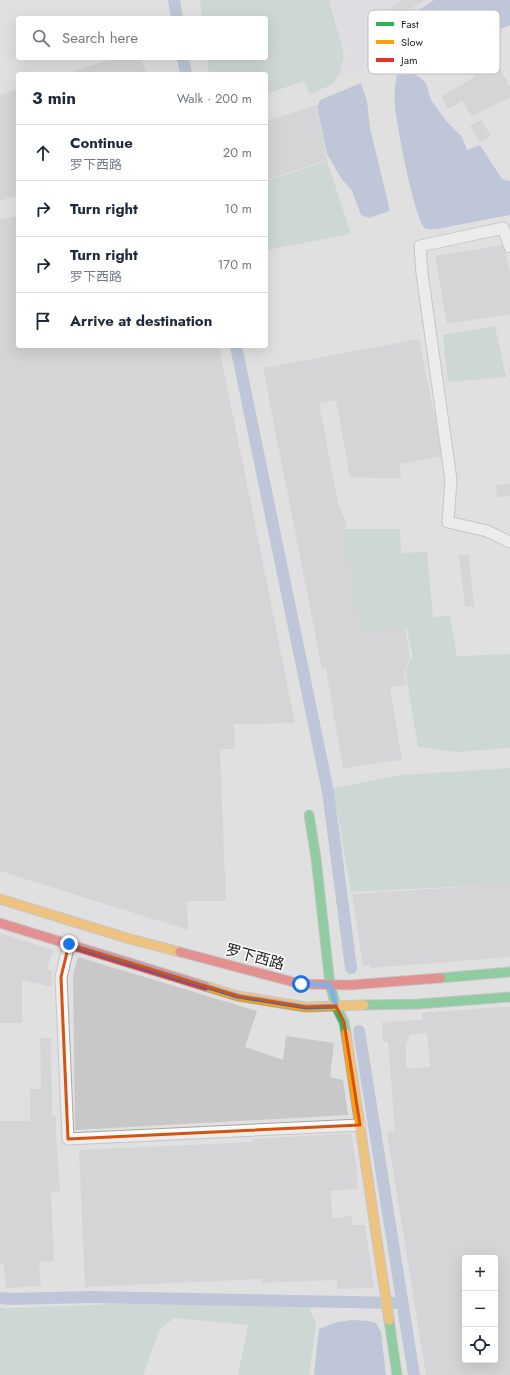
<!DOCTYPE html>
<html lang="en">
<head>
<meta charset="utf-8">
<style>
	:root { --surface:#fff; --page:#f6f6f7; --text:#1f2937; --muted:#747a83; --line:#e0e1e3 }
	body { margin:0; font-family:Jost,"Noto Sans SC",sans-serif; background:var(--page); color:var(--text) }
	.controls { position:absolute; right:12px; bottom:12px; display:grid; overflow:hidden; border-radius:4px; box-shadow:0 4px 16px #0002 }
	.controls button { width:36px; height:36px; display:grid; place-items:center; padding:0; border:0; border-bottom:1px solid var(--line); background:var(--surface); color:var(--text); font:20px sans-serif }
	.stop { position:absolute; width:12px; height:12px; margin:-9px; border:3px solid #1a73e8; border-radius:50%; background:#fff }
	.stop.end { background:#1a73e8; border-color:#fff; box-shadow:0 1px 4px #0008 }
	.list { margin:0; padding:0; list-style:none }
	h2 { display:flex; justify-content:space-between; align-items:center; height:52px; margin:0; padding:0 16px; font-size:17px }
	h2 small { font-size:13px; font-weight:400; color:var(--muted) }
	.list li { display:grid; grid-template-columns:26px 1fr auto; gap:12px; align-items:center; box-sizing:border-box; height:56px; padding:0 16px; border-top:1px solid var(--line) }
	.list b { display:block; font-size:15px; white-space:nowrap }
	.list p { margin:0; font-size:13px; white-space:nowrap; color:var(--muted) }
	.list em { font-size:13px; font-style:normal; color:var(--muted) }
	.icon { flex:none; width:22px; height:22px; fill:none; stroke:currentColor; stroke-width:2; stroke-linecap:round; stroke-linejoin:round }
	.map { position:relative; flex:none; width:510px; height:1375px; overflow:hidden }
	.search { position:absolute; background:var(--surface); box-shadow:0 4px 16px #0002; left:16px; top:16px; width:252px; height:44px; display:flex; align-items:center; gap:10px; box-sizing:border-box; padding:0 14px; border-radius:4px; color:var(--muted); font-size:15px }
	.panel { position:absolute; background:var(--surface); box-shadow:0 4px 16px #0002; left:16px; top:72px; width:252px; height:276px; border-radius:4px }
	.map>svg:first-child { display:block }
	.industrial { fill:#ded8e3 }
	.green { fill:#b5cfc3 }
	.water { fill:#95a7c9 }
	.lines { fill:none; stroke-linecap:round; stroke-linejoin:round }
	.canal { stroke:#95a7c9; stroke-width:12 }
	.building { fill:#c8c8c9; fill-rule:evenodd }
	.street-casing { stroke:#a6a6a7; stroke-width:13 }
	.fast-casing { stroke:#a6a6a7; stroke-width:11 }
	.slow-casing { stroke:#a6a6a7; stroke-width:11 }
	.jam-casing { stroke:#a6a6a7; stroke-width:11 }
	.street { stroke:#fafafa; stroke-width:11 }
	.fast { stroke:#30b455; stroke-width:9 }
	.slow { stroke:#ff9f0a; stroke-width:9 }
	.jam { stroke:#e5322d; stroke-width:9 }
	.route { stroke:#1a73e8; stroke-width:5 }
	.marked { fill:none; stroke:#d4530e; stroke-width:3; stroke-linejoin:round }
	.labels { text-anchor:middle; stroke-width:3; stroke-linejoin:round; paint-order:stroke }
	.street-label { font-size:15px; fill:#1d1d1e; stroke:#fff }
	.key { fill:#fff; stroke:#bbbbbc; stroke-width:1 }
	.key-label { font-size:11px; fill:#1d1d1e }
</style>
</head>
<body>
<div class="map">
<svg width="510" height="1375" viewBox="0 0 510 1375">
	<rect width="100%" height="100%" fill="#e0e0e1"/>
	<path class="industrial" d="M330,0H432L389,28L395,59L339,75L345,56L343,44Z"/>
	<path class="green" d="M200,0H329L342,45L344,56L339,75L331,85L310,94L304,81L266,94V74H209L207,58H266V18H202Z
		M327,161L351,234L266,250V181Z
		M495,326L506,377L448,382L443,335Z
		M342,529H400L401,552L397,553L400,579L397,553L427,552L433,617L450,616L457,656L510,654V748L456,752L418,747L405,669L413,657L406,624V627L361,633Z
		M510,768V884L351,892L333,788L401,775Z
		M143,1303L309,1307L316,1324L309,1375H238L248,1325L174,1318L160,1329L143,1375H0V1308H10Z"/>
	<path class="water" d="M434,0H510V25L456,49L446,48L430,52L415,58H407L404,56L395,46L392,39L406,19Z
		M414,73L426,83L431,100L447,122L462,137L467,150L480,145L502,179L510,181V215L437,229C433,229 428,230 425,228C415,221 396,122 395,106C394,95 395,85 397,75H407Z
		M361,83L367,101L370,128L390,211L369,218L361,215L352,191L341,178L327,154L317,107L320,100Z
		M352,1320L369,1321L376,1323L381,1332L386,1375H314L319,1329L337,1322Z"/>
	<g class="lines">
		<path class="canal" d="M174,0L177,18
			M183,58L186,74
			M236,346L328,792L351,968
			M359,1031L414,1375
			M0,1298L11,1299L90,1297L402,1303"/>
	</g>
	<path class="building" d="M403,0H424L399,17L392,7Z
		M490,49L510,88V97L472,116L462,101L448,109L441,97L474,77L466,61Z
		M114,58H141L147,74H71V72Z
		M18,89V195L0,201V95Z
		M316,105L327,160L266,180V121Z
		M481,120L491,136L480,143L470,126Z
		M18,216V346H219L295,723L234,724L235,749H220L226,901H187L188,930L0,871V219Z
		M502,245L506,252L510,276V314L447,324L435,256Z
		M419,339L436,423L441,456L400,464L401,479L350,477L336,400L319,403L339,508L340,507L347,527L342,528L361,633L405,627L410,658L404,669L406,685L390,687L402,760L387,762V761L343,769L326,669H322L263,368Z
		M510,484V496L497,497L496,485Z
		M459,555H469L474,606L465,607Z
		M510,884V957L371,968L370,965L363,966L352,894Z
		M0,933L53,950L47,969L52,971V987L22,980V1023H0Z
		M78,957L257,1011L245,1047L283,1060L286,1036L334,1043L330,1077L343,1080L348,1115L75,1130L73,974Z
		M498,1007H510V1375H426L387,1132L395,1131L388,1042L383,1043L382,1022L422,1020V1013ZM427,1033L430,1067L406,1069V1042L409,1041V1035ZM465,1258H495V1360H465Z
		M40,1038H51L52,1116H56V1135L60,1191L51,1192L54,1261L39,1262L41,1286L6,1288L4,1264H0V1121H30V1089H41Z
		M351,1133L357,1170V1189L331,1191L332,1218L352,1216V1225H365L374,1288L337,1289V1280L262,1283L261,1279L85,1287L79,1150L253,1142V1139Z"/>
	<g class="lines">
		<g class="street-casing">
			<path id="street" d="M510,247L503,228L420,246L422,273L451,480L448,522L487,531L510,542
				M69,944L61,977L68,1139L360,1125"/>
		</g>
		<g class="fast-casing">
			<path id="fast" d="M309,815L316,858L330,985L336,1006L344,1022L346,1033
				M440,978L510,972
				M364,1005L418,1004L510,997
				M389,1320L397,1375"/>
		</g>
		<g class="slow-casing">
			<path id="slow" d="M0,899L130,939L180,952
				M205,986L238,996L306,1007L364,1005
				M346,1033L389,1320"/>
		</g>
		<g class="jam-casing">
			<path id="jam" d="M0,923L205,986
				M180,952L301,984L350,985L440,978"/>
		</g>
		<use href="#street" class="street"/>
		<use href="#fast" class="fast"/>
		<use href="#slow" class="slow"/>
		<use href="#jam" class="jam"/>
	</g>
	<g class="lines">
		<path class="route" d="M69,944L238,996L306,1007L336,1006L330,985L301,984"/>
	</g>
	<path d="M0 0H510V1375H0ZM69,944L238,996L306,1007L336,1006L344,1022L360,1125L68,1139L61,977Z" fill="#e0e0e1" fill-opacity=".55" fill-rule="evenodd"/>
	<path class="marked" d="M69,944L238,996L306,1007L336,1006L344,1022L360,1125L68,1139L61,977Z"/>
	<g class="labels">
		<g class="street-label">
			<text transform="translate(255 957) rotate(15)" y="5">罗下西路</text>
		</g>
	</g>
	<rect x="368" y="10" width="132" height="64" rx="6" class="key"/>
	<rect x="376" y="22" width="18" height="4" fill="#30b455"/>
	<rect x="376" y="40" width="18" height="4" fill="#ff9f0a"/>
	<rect x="376" y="58" width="18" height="4" fill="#e5322d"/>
	<g class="key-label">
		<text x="401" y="28">Fast</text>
		<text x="401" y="46">Slow</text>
		<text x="401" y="64">Jam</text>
	</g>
</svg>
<div class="controls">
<button>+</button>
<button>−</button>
<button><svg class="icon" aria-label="locate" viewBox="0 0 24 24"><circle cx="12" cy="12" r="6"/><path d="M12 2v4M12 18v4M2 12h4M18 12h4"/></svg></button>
</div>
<div class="stop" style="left:301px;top:984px"></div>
<div class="stop end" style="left:69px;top:944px"></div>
<div class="search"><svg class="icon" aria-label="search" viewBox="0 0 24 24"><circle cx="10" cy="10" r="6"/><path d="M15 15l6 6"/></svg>Search here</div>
<section class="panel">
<h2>3 min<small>Walk · 200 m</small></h2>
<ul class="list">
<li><svg class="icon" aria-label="ahead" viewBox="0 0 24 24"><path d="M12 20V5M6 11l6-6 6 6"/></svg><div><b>Continue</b><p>罗下西路</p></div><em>20 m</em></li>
<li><svg class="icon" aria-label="right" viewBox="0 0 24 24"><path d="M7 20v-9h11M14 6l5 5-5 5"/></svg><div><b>Turn right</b></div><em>10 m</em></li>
<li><svg class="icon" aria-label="right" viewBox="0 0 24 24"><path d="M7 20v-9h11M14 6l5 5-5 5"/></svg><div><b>Turn right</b><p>罗下西路</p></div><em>170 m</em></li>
<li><svg class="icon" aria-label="arrive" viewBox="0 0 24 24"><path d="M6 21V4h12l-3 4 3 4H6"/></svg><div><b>Arrive at destination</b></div></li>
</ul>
</section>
</div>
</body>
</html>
